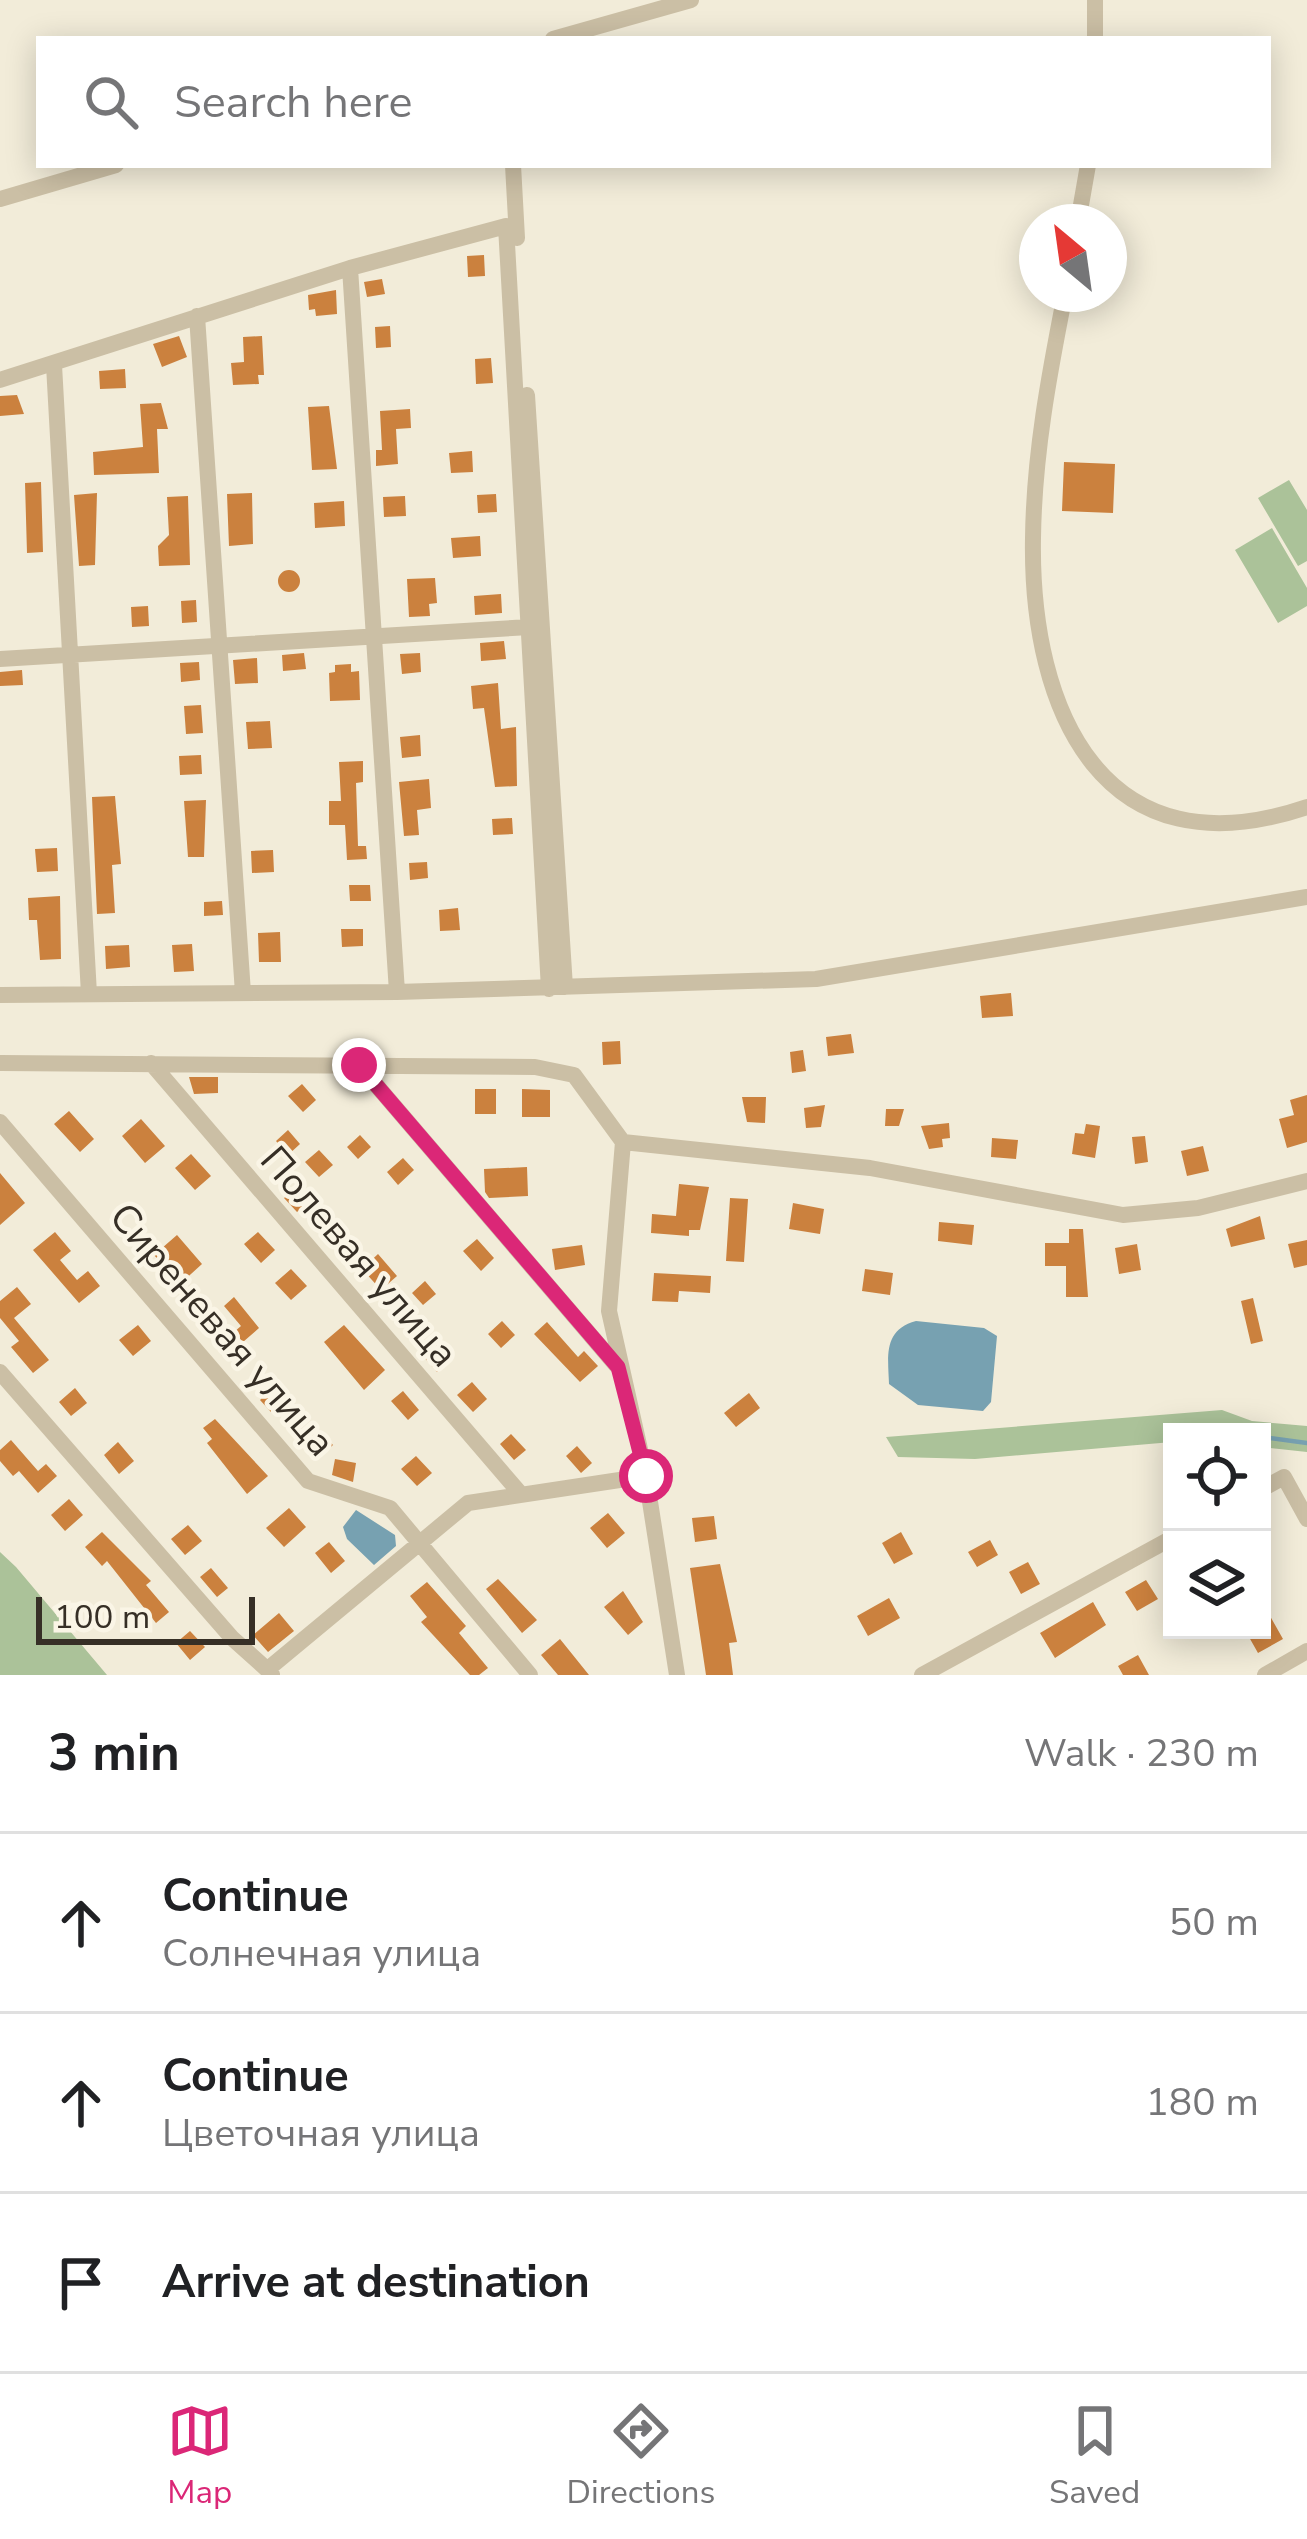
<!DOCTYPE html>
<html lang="en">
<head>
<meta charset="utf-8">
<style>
	:root { --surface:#fff; --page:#f2f2f2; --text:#202124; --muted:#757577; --line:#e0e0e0; --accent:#db2777 }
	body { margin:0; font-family:"Nunito Sans",sans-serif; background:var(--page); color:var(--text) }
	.controls { position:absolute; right:36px; bottom:36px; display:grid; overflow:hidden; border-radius:0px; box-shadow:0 6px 30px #0003 }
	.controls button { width:108px; height:108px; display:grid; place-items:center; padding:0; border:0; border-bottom:3px solid var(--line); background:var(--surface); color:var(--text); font:60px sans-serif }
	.compass { position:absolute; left:1019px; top:204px; width:108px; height:108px; border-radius:50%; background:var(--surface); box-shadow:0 6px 30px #0003; rotate:331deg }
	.scale { position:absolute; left:36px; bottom:30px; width:219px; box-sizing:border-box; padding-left:12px; border:6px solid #362f26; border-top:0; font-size:33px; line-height:42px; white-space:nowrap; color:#362f26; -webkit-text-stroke:9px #faf5e6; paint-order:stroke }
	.stop { position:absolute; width:36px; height:36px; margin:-27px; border:9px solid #db2777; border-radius:50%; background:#fff }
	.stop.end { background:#db2777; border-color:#fff; box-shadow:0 3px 12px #0008 }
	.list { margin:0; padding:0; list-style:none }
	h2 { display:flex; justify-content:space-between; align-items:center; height:156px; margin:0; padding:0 48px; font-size:51px }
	h2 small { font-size:39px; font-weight:400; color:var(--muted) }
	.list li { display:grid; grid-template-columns:78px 1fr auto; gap:36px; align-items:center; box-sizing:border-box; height:180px; padding:0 48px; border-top:3px solid var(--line) }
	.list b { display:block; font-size:45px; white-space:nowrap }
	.list p { margin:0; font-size:39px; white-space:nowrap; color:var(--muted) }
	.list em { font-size:39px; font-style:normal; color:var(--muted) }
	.icon { flex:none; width:66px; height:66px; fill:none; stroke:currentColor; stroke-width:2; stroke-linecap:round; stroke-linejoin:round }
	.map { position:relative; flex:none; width:1307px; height:1675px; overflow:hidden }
	.search { position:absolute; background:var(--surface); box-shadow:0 6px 30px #0003; left:36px; right:36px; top:36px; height:132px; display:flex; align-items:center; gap:30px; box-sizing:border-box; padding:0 42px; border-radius:0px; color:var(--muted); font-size:45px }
	.sheet { height:696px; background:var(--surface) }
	nav { display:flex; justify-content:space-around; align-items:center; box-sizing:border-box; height:168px; border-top:3px solid var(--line); background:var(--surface); font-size:33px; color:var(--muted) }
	nav a { display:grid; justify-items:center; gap:6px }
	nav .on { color:var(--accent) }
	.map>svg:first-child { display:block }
	.green { fill:#abc299 }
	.water { fill:#77a1b1 }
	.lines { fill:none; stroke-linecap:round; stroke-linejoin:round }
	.stream { stroke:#77a1b1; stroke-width:4.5 }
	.building { fill:#cb813e }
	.street { stroke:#cbbfa5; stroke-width:16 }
	.route { stroke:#db2777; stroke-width:15 }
	.labels { text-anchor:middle; stroke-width:9; stroke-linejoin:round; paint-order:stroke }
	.street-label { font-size:39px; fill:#362f26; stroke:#faf5e6 }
</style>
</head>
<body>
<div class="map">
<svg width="1307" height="1675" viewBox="0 0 1307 1675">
	<rect width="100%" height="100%" fill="#f2ecd9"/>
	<path class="green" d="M1289,480L1307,510V561L1298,566L1258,498Z
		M1272,528L1307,588V606L1278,623L1235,550Z
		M1222,1410L1252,1421L1307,1426V1452L1262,1447V1432H1172V1442L975,1459L898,1457L886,1437Z
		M0,1552L16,1567L107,1675H0Z"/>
	<path class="water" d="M916,1321L984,1328L997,1336L991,1402L983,1411L918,1405L889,1384C888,1356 883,1330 916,1321Z
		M356,1510L395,1535L396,1546L374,1565L347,1539L343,1527Z"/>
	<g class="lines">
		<path class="stream" d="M1215,1431L1222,1432
			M1262,1437L1307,1443"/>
	</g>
	<path class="building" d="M484,255L485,276L468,277L467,256Z
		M382,279L385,294L367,297L364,282Z
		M336,290L337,314L316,316L315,309L309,310L308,295Z
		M390,326L391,347L376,348L375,327Z
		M179,336L187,357L162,367L153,344Z
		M262,336L264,375H258L259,384L233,385L231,363L244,362L243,337Z
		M491,358L493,383L476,384L475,359Z
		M125,369L126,388L100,389L99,371Z
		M17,395L24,414L0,416V396Z
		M161,403L168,429H157L159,473L94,475L93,452L143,447L140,404Z
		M329,406L337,469L312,470L308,407Z
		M410,409L411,428L396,429L398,464L376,466V450H382L380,411Z
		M472,451L473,472L451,473L449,453Z
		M1064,462L1115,464L1113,513L1062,511Z
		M41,482L43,552L27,553L25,483Z
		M97,493L95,565L79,566L74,495Z
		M252,493L253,544L229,546L227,494Z
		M496,494L497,512L478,513L477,495Z
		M188,496L190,565L159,566L158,546L169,535L167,497Z
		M405,496L406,516L384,517L383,497Z
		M344,501L345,526L315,528L314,503Z
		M480,536L481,556L453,558L451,538Z
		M278 581a11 11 0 1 1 22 0a11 11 0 1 1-22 0Z
		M435,578L437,603L429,604L430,616L409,617L407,579Z
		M501,594L502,613L475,615L474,596Z
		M196,600L197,622L182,623L181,601Z
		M148,606L149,626L132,627L131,607Z
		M504,641L506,659L481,661L480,643Z
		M304,653L306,669L283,671L282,655Z
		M420,653L421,672L402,674L400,654Z
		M257,658L258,683L235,684L233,660Z
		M199,662L200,680L181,682L180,663Z
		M351,664V672L359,671L360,700L330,701L329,673L335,672V665Z
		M22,670L23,685L0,686V672Z
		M498,683L501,729L516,727L517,786L495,787L484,708L473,709L471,686Z
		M201,705L203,733L186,734L184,706Z
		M270,721L272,748L248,749L246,722Z
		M420,735L421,756L402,758L400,737Z
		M201,755L202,774L180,775L179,756Z
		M363,761V782L356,783L358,846H366L367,859L347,860L345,825H329V801H341L339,762Z
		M429,779L431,808L417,810L419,835L404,836L399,782Z
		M115,796L121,864L112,865L115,913L97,914L92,797Z
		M206,800L204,857H188L184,801Z
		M512,818L513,834L493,835L492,819Z
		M57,848L58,871L37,872L35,849Z
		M273,850L274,872L252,873L251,851Z
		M427,862L428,878L410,880L409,863Z
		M349,885H370L371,901H350Z
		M60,896L61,959L40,960L37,920H29L28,898Z
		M222,901L223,915L204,916V902Z
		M458,908L460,930L440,931L439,910Z
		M341,929H363V946L342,947Z
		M280,932L281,962H259L258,933Z
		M192,944L194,971L174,972L172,945Z
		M129,945L130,967L106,969L105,946Z
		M1011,993L1013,1016L982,1018L980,996Z
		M851,1034L854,1053L828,1056L826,1037Z
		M620,1041L621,1064L603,1065L602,1042Z
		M803,1050L806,1071L792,1073L790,1052Z
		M189,1077H218V1093L194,1094Z
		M302,1084L316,1100L303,1112L288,1096Z
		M475,1089H496V1114H475Z
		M522,1089L550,1090V1117H522Z
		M1307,1095V1142L1287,1148L1279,1119L1294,1115L1290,1100Z
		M742,1097H766L765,1123L747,1122Z
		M825,1105L821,1127L806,1128L804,1108Z
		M886,1109H904L899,1126H885Z
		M69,1111L94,1139L80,1152L54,1124Z
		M141,1119L165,1146L145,1163L122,1136Z
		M949,1123L950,1138L942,1139L943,1147L929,1149L921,1126Z
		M1086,1124L1100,1126L1095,1158L1072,1154L1075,1133L1084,1134Z
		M288,1130L300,1144L288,1155L276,1141Z
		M360,1135L371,1147L358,1159L347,1147Z
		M1145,1136L1148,1162L1135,1164L1132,1137Z
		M992,1138L1018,1140L1016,1159L991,1157Z
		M1203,1146L1209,1171L1187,1176L1181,1151Z
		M319,1150L333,1165L319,1177L305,1162Z
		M191,1154L211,1176L195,1190L175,1168Z
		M403,1158L414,1170L398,1185L387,1172Z
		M527,1167L528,1196L489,1198L485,1192L484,1169Z
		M0,1173L25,1203L0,1225Z
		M679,1184L709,1187L700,1230H689V1236L651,1233L652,1214L676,1216Z
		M297,1186L310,1201L297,1212L284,1198Z
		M730,1198L748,1199L744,1262L726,1261Z
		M793,1203L824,1209L820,1234L789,1229Z
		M1260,1216L1265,1239L1231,1247L1226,1229Z
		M939,1222L974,1225L972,1245L938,1241Z
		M1069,1229H1083L1088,1297H1066V1266H1045V1243H1069Z
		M55,1232L71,1251L60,1260L77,1280L88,1271L100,1286L79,1303L33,1250Z
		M258,1232L275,1250L261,1263L244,1244Z
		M177,1235L202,1264L180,1284L154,1255Z
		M477,1239L494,1258L481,1271L463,1251Z
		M1307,1240V1265L1294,1268L1288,1244Z
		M1137,1244L1141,1270L1119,1274L1115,1248Z
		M582,1245L585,1265L555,1270L552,1249Z
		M378,1254L397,1276L381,1290L362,1269Z
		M291,1269L307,1286L291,1300L275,1283Z
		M865,1269L893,1273L890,1295L862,1291Z
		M654,1273L711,1276L710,1293L679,1291L678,1302L652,1301Z
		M425,1281L436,1294L423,1305L412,1293Z
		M17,1287L31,1304L14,1318L49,1360L33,1373L11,1347L19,1341L0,1318V1301Z
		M234,1297L259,1328L243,1342L234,1332L241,1326L224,1306Z
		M1253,1298L1263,1341L1251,1344L1241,1301Z
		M502,1321L515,1335L501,1348L488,1334Z
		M547,1322L578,1357L584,1351L598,1366L580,1382L534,1334Z
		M138,1325L151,1341L133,1356L119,1340Z
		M344,1325L385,1370L364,1390L324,1342Z
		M437,1344L451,1359L437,1372L423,1356Z
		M472,1382L487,1399L473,1412L457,1395Z
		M273,1387L285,1400L271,1412L260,1400Z
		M75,1388L87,1403L71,1416L59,1402Z
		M403,1391L419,1410L408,1420L391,1401Z
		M749,1393L760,1408L736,1427L724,1413Z
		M215,1419L268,1476L247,1494L207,1443L212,1439L203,1428Z
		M319,1430L333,1445L320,1457L306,1441Z
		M511,1434L526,1450L514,1460L500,1444Z
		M11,1440L38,1471L46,1464L57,1476L38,1493L19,1471L13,1476L0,1461V1450Z
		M118,1442L134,1461L119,1474L104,1455Z
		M577,1446L592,1463L581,1473L566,1456Z
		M416,1456L432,1473L417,1486L401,1469Z
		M335,1459L356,1463L353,1482L332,1475Z
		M69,1499L83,1515L65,1531L51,1515Z
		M289,1508L306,1527L284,1547L266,1528Z
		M608,1513L625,1533L607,1548L590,1528Z
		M714,1516L717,1539L695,1542L692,1518Z
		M188,1525L202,1541L185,1555L171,1539Z
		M102,1532L151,1581L146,1585L169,1612L156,1623L107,1561L102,1566L85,1547Z
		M901,1532L913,1554L894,1564L882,1543Z
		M990,1540L998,1555L977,1567L968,1552Z
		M329,1542L345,1561L331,1573L315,1553Z
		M1028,1562L1040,1584L1021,1594L1009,1572Z
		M720,1564L737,1642L729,1643L733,1675H706L690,1568Z
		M211,1568L228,1588L217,1597L200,1577Z
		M498,1579L537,1620L522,1633L486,1589Z
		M1146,1580L1158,1599L1137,1611L1125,1592Z
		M427,1582L466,1626L459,1633L488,1668L479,1675H470L421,1622L427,1617L410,1596Z
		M623,1591L643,1622L628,1635L604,1607Z
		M889,1598L900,1618L868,1636L857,1616Z
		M1093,1602L1106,1625L1055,1658L1040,1633Z
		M1262,1602L1283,1639L1258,1653L1245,1630H1262Z
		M279,1613L294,1631L268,1652L253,1635Z
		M190,1631L205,1647L190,1660L176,1643Z
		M560,1639L589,1675H558L541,1655Z
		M1138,1655L1149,1675H1123L1118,1666Z"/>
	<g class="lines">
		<path class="street" d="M553,39L691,0
			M1095,39V0
			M513,165L517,238
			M0,199L116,165
			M1078,222L1088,165
			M350,268L397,992
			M1065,294C1049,375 1034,455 1033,538C1030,712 1104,876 1307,807
			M197,316L243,993
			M54,365L89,994
			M0,380L350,268L506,226L549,989
			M527,395L565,987
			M0,659L529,627
			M0,995L397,992L816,979L1307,897
			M0,1063L535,1067L574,1075L623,1142L609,1311L646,1476L677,1675
			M151,1063L519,1492
			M359,1065L616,1365
			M0,1122L308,1481L390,1508L530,1675
			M623,1142L870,1168L1123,1215L1198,1208L1307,1181
			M0,1372L232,1638L272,1674
			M1262,1489L1284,1477L1307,1519
			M268,1669L468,1503L646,1476
			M922,1675L1172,1538
			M1265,1675L1307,1651"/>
	</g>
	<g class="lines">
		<path class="route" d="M359,1065L618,1367L646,1476"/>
	</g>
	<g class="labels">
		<g class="street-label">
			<text transform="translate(360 1256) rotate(49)" y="14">Полевая улица</text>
			<text transform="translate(223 1329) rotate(49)" y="14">Сиреневая улица</text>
		</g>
	</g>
</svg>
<div class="controls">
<button><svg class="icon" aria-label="locate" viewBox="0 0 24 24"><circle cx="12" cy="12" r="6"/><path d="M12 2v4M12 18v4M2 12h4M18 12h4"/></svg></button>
<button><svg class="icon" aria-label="layers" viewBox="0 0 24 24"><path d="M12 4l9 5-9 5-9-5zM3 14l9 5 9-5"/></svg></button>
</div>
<svg class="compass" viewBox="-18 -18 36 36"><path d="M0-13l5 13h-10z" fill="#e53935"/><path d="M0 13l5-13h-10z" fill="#757577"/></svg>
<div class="scale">100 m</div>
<div class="stop" style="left:646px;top:1476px"></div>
<div class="stop end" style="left:359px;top:1065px"></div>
<div class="search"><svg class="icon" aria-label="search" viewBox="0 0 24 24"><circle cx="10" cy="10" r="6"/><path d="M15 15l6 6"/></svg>Search here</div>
</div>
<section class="sheet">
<h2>3 min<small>Walk · 230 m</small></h2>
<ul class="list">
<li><svg class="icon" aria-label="ahead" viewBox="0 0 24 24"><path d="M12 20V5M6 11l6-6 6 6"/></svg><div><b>Continue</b><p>Солнечная улица</p></div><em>50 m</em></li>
<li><svg class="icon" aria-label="ahead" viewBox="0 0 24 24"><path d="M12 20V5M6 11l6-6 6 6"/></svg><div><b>Continue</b><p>Цветочная улица</p></div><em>180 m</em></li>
<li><svg class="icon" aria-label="arrive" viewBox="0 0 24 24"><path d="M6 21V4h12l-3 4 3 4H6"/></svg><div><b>Arrive at destination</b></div></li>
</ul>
</section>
<nav>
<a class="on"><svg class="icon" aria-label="map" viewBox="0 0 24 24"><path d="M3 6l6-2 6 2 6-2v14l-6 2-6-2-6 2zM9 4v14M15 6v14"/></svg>Map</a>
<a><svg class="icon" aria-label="directions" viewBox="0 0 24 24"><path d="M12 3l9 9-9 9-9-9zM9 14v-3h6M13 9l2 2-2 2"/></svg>Directions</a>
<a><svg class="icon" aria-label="saved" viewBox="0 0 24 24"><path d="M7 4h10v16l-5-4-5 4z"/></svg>Saved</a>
</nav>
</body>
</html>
